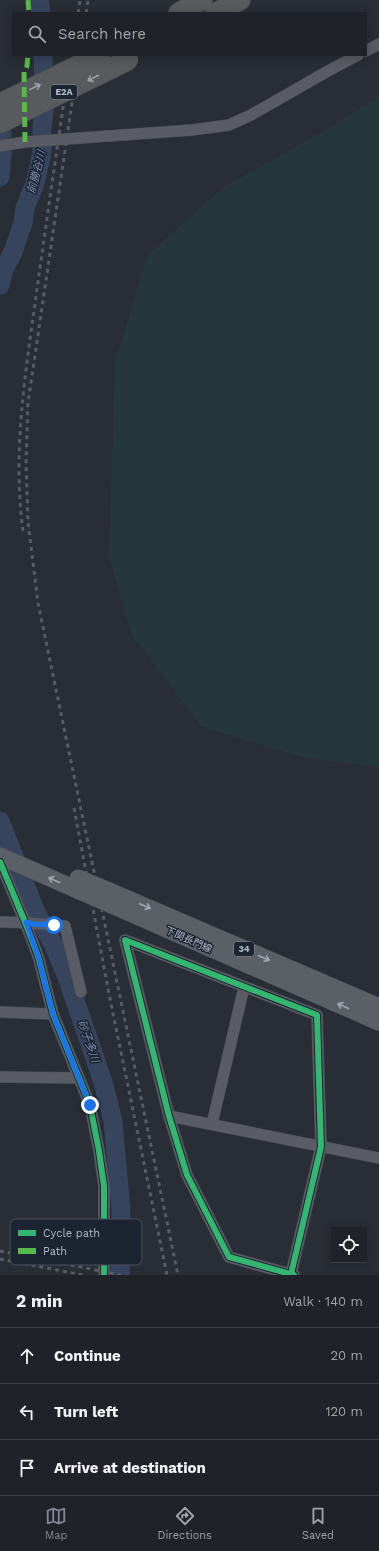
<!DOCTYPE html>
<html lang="en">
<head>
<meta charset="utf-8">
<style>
	:root { --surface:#1f2228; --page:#272a30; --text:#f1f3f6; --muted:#a1a4a8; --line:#3c3f45; --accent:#838894 }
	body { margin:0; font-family:"Work Sans","Noto Sans JP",sans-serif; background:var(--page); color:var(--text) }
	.controls { position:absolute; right:12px; bottom:12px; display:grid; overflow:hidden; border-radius:0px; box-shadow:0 2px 10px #0003 }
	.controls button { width:36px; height:36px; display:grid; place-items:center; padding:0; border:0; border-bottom:1px solid var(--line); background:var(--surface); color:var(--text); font:20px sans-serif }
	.stop { position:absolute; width:12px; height:12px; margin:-9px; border:3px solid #1a73e8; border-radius:50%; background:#fff }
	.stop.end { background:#1a73e8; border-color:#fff; box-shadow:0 1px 4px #0008 }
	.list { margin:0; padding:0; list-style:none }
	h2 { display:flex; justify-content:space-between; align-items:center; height:52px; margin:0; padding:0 16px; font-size:17px }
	h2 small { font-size:13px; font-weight:400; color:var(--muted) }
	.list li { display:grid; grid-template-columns:26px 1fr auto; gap:12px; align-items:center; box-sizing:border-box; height:56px; padding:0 16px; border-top:1px solid var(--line) }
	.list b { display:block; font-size:15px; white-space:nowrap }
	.list em { font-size:13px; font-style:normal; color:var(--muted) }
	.icon { flex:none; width:22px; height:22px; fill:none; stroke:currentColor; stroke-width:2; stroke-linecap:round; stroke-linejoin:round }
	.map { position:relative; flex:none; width:379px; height:1275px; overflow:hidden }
	.search { position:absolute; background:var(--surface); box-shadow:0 2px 10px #0003; left:12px; right:12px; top:12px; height:44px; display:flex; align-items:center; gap:10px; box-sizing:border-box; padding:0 14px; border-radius:0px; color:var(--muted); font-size:15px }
	.sheet { height:220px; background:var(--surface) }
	nav { display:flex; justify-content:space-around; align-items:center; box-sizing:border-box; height:56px; border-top:1px solid var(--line); background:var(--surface); font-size:11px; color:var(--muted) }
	nav a { display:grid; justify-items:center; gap:2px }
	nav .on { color:var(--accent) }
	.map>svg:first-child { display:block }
	.green { fill:#26373b }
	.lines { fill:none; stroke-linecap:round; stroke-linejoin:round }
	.river { stroke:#37445e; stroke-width:19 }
	.street-casing { stroke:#45484f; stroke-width:12 }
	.primary-casing { stroke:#474a53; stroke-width:18 }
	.highway-casing { stroke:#464951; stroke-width:22 }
	.street { stroke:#595c64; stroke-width:11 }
	.primary { stroke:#5b5f66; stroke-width:17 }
	.highway { stroke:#585b5e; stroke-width:20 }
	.rail { stroke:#575b62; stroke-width:3; stroke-dasharray:4 4; stroke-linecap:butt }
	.primary-bridge-casing { stroke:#474a53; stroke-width:18; stroke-linecap:butt }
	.highway-bridge-casing { stroke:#464951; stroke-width:22; stroke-linecap:butt }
	.primary-bridge { stroke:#5b5f66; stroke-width:17 }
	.highway-bridge { stroke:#585b5e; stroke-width:20 }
	.quiet { stroke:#58b947; stroke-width:5; stroke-dasharray:10 5; stroke-linecap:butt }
	.cycleway-casing { stroke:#1c2331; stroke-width:8 }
	.cycleway { stroke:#33b770; stroke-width:6 }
	.oneway { stroke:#9ca2ad }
	.oneway2 { stroke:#a1a7b4 }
	.route { stroke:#1a73e8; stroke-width:5 }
	.labels { text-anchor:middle; stroke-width:3; stroke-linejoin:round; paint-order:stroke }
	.shield { fill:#1c2331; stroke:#868c9a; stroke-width:1 }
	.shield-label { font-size:9px; font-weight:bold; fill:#b3b9c7 }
	.street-label { font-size:10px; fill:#b3b9c7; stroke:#1c2331 }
	.water-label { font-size:11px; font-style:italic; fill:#7c8eae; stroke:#1c2331 }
	.key { fill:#1c2331; stroke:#49505e; stroke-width:1 }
	.key-label { font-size:11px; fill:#b3b9c7 }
</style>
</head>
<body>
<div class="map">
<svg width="379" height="1275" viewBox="0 0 379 1275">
	<rect width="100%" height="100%" fill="#292d36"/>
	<path class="green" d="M379,97V767L301,757L201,726L132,635L109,557L115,363L148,254L224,187L322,132Z"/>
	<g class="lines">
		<path class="river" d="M39,0L41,13
			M0,118C4,138 2,157 0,177
			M0,285L4,269L13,252L23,223L25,208L35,183L42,153V127L45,104L43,55
			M0,821L35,910L54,946L67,977L103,1082L113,1121L121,1210L120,1275"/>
		<g class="street-casing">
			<path id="street" d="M366,51L379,44
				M0,146L25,142L192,130L229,125L251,115L328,71L358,55
				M0,862L25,922L38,956L53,1014L90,1105L99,1151L104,1186V1275
				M0,922C22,922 43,924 65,926L81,992
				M0,1012L53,1014
				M0,1077L78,1078
				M169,1116L379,1158
				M212,1124L244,987
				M291,1274L321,1147L317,1015L125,940L169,1116L187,1175L229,1257L294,1275"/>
		</g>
		<g class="primary-casing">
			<path id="primary" d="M0,856L80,891
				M109,891L379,1007
				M112,905L379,1022"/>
		</g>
		<g class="highway-casing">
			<path id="highway" d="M179,13L202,0
				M216,13L240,0"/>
		</g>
		<use href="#street" class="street"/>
		<use href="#primary" class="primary"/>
		<use href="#highway" class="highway"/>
		<path class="rail" d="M78,13L80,0
			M86,13L88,0
			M79,55L28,403L26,463L28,522L38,603L178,1275
			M23,531C12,451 26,369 37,289C48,211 59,133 71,55
			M74,808L109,994L167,1275
			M0,1251L121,1275
			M0,1259L83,1275"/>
		<g class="primary-bridge-casing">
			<path id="primary-bridge" d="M78,878L109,891
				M80,891L112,905"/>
		</g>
		<g class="highway-bridge-casing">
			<path id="highway-bridge" d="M0,104L100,55
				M0,123L128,60"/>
		</g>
		<use href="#primary-bridge" class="primary-bridge"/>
		<use href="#highway-bridge" class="highway-bridge"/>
		<path class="quiet" d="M28,0L29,13
			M25,142L24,72L27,66L28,55"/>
		<g class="cycleway-casing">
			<path id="cycleway" d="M0,862L25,922L38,956L53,1014L90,1105L99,1151L104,1186V1275
				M291,1274L321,1147L317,1015L125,940L169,1116L187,1175L229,1257L294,1275"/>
		</g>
		<use href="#cycleway" class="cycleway"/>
	</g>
	<defs><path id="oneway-shaft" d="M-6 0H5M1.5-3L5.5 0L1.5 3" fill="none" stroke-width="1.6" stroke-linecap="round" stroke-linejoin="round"/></defs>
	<g class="oneway">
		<use href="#oneway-shaft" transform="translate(93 78) rotate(153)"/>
		<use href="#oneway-shaft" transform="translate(35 87) rotate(-26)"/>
	</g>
	<g class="oneway2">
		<use href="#oneway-shaft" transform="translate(54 880) rotate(-156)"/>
		<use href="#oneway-shaft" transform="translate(145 906) rotate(23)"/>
		<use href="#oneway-shaft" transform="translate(264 958) rotate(23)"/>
		<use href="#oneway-shaft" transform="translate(343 1006) rotate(-156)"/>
	</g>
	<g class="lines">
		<path class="route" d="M54,925L33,924L26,922L38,956L53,1014L90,1105"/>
	</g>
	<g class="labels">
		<g class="shield">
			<rect x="51" y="85" width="26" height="14" rx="3"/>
			<rect x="234" y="942" width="20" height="14" rx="3"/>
		</g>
		<g class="shield-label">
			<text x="64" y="95">E2A</text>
			<text x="244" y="952">34</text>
		</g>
		<g class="street-label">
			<text transform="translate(189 939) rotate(24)" y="4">下関長門線</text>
		</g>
		<g class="water-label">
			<text transform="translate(36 172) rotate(-76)" y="4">前勝谷川</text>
			<text transform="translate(89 1041) rotate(71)" y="4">砂子多川</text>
		</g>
	</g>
	<rect x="10" y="1219" width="132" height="46" rx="6" class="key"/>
	<rect x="18" y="1230" width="18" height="6" fill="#33b770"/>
	<rect x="18" y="1248" width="18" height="6" fill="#58b947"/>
	<g class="key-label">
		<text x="43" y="1237">Cycle path</text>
		<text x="43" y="1255">Path</text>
	</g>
</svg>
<div class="controls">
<button><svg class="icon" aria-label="locate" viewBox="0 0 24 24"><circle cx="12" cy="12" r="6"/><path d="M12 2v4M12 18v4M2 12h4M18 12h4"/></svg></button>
</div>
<div class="stop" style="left:54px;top:925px"></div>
<div class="stop end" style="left:90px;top:1105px"></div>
<div class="search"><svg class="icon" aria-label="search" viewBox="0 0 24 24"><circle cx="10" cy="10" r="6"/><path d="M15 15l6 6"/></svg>Search here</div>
</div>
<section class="sheet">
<h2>2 min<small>Walk · 140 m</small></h2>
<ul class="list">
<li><svg class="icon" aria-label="ahead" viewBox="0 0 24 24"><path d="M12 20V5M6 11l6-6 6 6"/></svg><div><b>Continue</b></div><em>20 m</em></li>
<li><svg class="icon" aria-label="left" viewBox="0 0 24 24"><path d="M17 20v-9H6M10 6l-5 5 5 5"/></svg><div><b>Turn left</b></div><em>120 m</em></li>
<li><svg class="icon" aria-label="arrive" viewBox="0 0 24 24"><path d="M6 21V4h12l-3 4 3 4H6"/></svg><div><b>Arrive at destination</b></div></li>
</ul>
</section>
<nav>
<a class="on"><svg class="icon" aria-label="map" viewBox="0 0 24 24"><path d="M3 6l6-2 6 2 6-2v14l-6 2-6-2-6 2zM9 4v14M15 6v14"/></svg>Map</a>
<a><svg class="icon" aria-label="directions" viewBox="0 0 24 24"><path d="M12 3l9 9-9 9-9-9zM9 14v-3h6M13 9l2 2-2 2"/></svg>Directions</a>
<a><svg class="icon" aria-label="saved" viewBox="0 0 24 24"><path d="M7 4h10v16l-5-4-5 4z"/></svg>Saved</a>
</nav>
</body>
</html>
